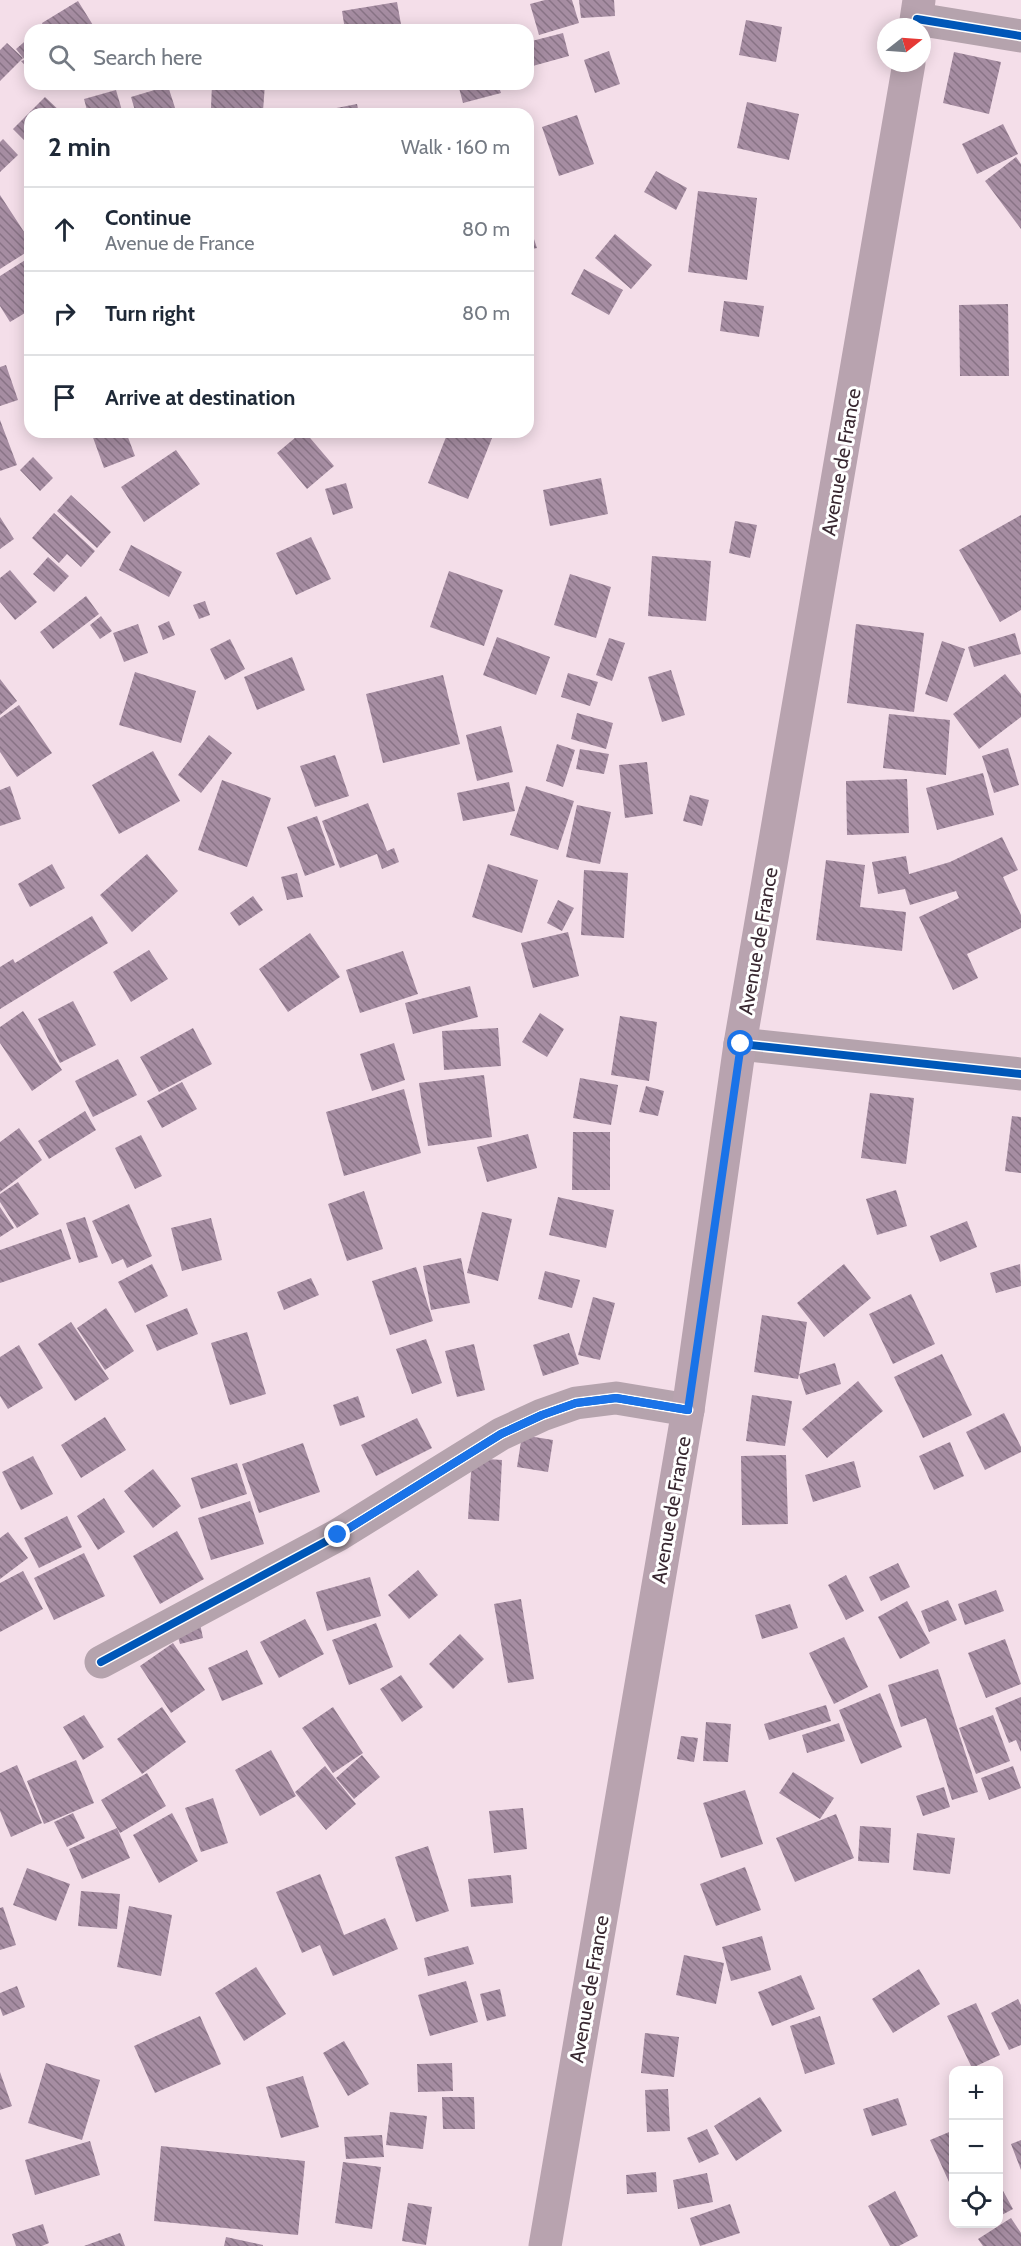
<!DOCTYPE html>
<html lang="en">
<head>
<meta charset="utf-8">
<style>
	:root { --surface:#fff; --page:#f6f6f7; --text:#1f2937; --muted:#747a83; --line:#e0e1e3 }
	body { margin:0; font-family:Cabin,sans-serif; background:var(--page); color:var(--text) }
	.controls { position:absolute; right:18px; bottom:18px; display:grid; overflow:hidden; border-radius:12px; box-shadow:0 3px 15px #0003 }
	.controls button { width:54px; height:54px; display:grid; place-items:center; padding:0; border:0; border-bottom:2px solid var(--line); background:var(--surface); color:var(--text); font:30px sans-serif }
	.compass { position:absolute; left:877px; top:18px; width:54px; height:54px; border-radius:50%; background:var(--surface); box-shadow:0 3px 15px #0003; rotate:73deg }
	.stop { position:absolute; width:18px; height:18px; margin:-14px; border:4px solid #1a73e8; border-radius:50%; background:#fff }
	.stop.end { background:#1a73e8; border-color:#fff; box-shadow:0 2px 6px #0008 }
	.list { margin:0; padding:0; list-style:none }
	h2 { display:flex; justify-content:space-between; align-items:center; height:78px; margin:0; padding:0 24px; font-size:26px }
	h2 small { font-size:20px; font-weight:400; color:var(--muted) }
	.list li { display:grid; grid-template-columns:39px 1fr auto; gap:18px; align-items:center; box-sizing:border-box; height:84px; padding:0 24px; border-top:2px solid var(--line) }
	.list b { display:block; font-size:22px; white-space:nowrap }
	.list p { margin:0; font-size:20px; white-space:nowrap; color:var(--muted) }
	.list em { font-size:20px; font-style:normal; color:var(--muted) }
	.icon { flex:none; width:33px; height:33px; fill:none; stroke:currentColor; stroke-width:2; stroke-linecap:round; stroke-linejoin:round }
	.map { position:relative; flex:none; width:1021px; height:2246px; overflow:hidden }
	.search { position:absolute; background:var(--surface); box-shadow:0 3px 15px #0003; left:24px; top:24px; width:510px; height:66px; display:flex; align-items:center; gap:15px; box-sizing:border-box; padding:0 21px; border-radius:18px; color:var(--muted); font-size:22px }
	.panel { position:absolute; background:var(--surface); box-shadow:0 3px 15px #0003; left:24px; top:108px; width:510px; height:330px; border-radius:18px }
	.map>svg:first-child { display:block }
	.building { fill:url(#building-back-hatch) }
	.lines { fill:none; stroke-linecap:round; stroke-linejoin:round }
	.street { stroke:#b5a3ad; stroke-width:33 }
	.primary { stroke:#b8a3af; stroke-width:33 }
	.cycleway-casing { stroke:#fff; stroke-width:11 }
	.cycleway { stroke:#0057b8; stroke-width:8 }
	.route { stroke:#1a73e8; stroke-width:8 }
	.labels { text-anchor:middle; stroke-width:6; stroke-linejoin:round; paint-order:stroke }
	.street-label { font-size:20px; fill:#392831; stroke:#fff }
</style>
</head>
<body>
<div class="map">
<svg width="1021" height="2246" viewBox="0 0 1021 2246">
	<defs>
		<pattern id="building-back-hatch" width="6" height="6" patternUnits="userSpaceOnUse" patternTransform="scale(1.5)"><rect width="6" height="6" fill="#a68da2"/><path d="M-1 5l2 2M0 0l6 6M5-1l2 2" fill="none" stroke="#887385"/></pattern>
	</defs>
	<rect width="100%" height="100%" fill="#f4dee9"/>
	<path class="building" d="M545,0H572L579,23L539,35L530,4Z
		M579,0H614L615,16L581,18Z
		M78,1L96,30H46L42,23Z
		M397,2L402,30H345L342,11Z
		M746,20L782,27L776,62L739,55Z
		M563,33L569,56L529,67L528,42Z
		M30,37V71L21,61L25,60L16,49Z
		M7,43L23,58L0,81V50Z
		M609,51L620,84L595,93L584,60Z
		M954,52L1001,62L989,114L943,103Z
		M212,84H265L263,111L211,108Z
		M458,84H498L501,93L463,103Z
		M168,86L177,114H136L131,97Z
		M116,90L123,114H88L84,99Z
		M45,97L63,114H30V146L13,129Z
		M747,102L799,114L789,160L737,148Z
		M357,104L359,114H322L321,111Z
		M577,115L594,164L559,176L542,127Z
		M1003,124L1018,154L977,174L962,144Z
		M3,139L18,155L0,172V142Z
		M1016,157L1021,164V229L985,181Z
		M656,171L687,188L676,210L644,192Z
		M698,191L757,198L747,280L688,272Z
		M0,195L30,241V250L0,269Z
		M528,221L537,248L528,250Z
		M615,234L652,265L631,289L595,258Z
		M30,257V310L10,322L0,306V276Z
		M584,269L623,290L609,315L571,294Z
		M724,301L764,306L759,337L720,331Z
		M1008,304L1009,376H960L959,305Z
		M6,365L18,400L0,406V367Z
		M0,420L17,465L0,471Z
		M91,432H126L135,456L104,468Z
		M302,432H305L334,466L307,489L277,453Z
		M448,432L494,433L468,499L428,483Z
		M176,450L200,484L144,522L121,487Z
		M33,457L53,478L40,491L20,470Z
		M601,478L608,514L550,526L543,490Z
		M346,483L353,508L333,515L325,489Z
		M71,495L111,532L97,548L57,511Z
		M54,513L95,551L81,567L67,554L59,563L32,538Z
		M1021,515V610L1000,622L959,550Z
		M0,517L14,539L0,549Z
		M735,521L757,525L750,558L729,553Z
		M311,537L331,579L296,595L276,553Z
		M131,545L182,572L169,597L119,570Z
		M652,556L711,561L706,621L648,616Z
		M48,557L69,576L54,592L33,574Z
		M10,570L37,602L15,620L0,602V578Z
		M449,571L503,590L484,646L430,627Z
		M570,574L611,587L596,638L554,625Z
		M86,596L99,614L53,649L40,632Z
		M205,601L210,615L199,619L193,605Z
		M101,616L112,631L100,639L90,625Z
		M169,621L175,635L163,640L158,626Z
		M138,624L148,653L124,662L113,633Z
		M856,624L924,633L914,712L847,703Z
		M1015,633L1021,654L974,667L968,647Z
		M497,637L550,657L536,695L483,675Z
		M609,638L625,643L612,681L596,675Z
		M230,639L245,669L225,680L210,649Z
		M942,641L965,649L947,702L925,694Z
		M292,657L305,690L257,710L244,677Z
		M671,670L685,715L662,722L648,677Z
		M135,672L196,691L181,743L119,725Z
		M568,673L598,682L590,706L561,697Z
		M1005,674L1021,694V717L979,749L953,714Z
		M443,675L460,744L383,763L366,694Z
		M0,679L17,701L0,715Z
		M19,705L52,753L17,777L0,752V718Z
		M577,713L613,723L606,749L571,739Z
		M889,714L950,720L946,775L883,768Z
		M501,726L513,772L477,781L466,735Z
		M209,735L232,753L201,793L178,775Z
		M557,744L575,750L563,787L546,781Z
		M1008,748L1019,785L994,793L982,756Z
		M580,749L609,754L604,774L576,769Z
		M153,751L180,801L119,834L92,785Z
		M335,755L349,796L315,807L300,766Z
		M647,762L653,814L625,818L619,765Z
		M983,773L994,815L937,830L926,788Z
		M907,779L909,833L847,835L846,781Z
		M222,780L271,798L247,867L198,850Z
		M509,782L515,811L463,821L457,793Z
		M10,786L21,819L0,826V790Z
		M526,786L574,801L558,850L510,835Z
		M690,795L709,800L702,826L683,821Z
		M368,803L387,851L394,848L399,862L382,869L377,854L340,868L322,821Z
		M577,805L611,812L600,864L566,857Z
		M317,816L335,865L305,876L287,827Z
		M1002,837L1018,870L1003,877L1021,915V928L967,954L978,978L953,990L919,917L959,898L956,891L910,905L905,889L878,894L872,862L906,856L909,874L950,862Z
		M147,854L178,891L132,932L100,895Z
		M826,860L865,865L860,907L906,912L902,951L816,940Z
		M52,864L65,888L30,907L18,884Z
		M488,864L538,880L522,933L472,917Z
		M584,870L628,873L624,938L581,935Z
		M297,873L303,897L287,900L281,877Z
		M253,896L263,910L239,926L230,913Z
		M558,900L574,908L562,931L547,923Z
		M92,916L108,943L0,1009V967L13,959L15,963Z
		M568,932L579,976L533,988L521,943Z
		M310,933L340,977L288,1012L259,969Z
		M149,950L168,979L131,1002L113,972Z
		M403,951L418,994L360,1013L346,970Z
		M470,986L478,1017L413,1034L405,1003Z
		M73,1001L96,1045L60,1063L38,1019Z
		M23,1011L62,1070L32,1091L0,1043V1027Z
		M540,1013L564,1029L547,1057L522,1042Z
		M620,1016L657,1022L649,1081L611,1075Z
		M193,1028L212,1064L159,1092L140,1057Z
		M498,1028L501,1066L444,1070L442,1031Z
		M394,1043L405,1080L372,1091L360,1054Z
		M118,1059L137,1095L93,1117L75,1081Z
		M484,1075L492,1137L428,1146L419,1083Z
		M580,1078L618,1085L611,1125L573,1118Z
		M182,1082L197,1109L162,1128L147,1101Z
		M646,1086L664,1091L658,1116L639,1112Z
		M404,1089L421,1153L344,1176L326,1112Z
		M870,1093L914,1098L906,1164L861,1158Z
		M85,1111L96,1130L49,1159L38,1141Z
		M1012,1116L1021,1117V1173L1005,1171Z
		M19,1128L42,1160L0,1192V1142Z
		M573,1132H610V1190H572Z
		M528,1134L537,1168L487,1182L477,1147Z
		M141,1135L162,1176L135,1189L115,1148Z
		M18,1182L39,1214L17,1228L0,1202V1194Z
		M896,1190L907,1226L877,1235L866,1199Z
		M364,1191L383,1249L347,1261L328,1204Z
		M558,1197L614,1210L606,1248L549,1235Z
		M129,1204L152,1256L127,1268L123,1259L112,1264L92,1221Z
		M0,1207L14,1228L0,1237Z
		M482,1212L512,1219L498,1281L467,1273Z
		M85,1217L98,1257L79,1263L66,1223Z
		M211,1218L222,1260L182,1271L171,1228Z
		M967,1221L977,1247L940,1262L930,1236Z
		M61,1229L71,1259L0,1283V1250Z
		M461,1258L470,1303L431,1310L423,1266Z
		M152,1264L168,1296L135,1313L118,1282Z
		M844,1264L871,1298L824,1337L797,1303Z
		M1020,1264L1021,1286L996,1293L990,1273Z
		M416,1267L433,1321L390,1335L372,1281Z
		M545,1271L580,1280L572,1308L538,1299Z
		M311,1278L319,1295L284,1310L277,1292Z
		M911,1294L935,1344L893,1364L869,1314Z
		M593,1297L615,1303L600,1360L578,1355Z
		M106,1308L134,1351L105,1370L77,1328Z
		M187,1308L198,1334L157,1351L146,1325Z
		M762,1315L807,1322L799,1374L835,1363L841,1384L806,1395L799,1374L798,1379L754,1372Z
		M71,1322L109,1379L75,1401L38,1344Z
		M247,1332L266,1394L230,1405L211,1343Z
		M569,1333L579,1364L543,1376L533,1345Z
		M426,1339L442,1383L412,1394L396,1349Z
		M474,1344L485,1390L457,1397L445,1351Z
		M19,1345L43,1388L8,1409L0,1396V1357Z
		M942,1354L972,1415L923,1438L894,1377Z
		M858,1381L883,1411L827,1458L802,1429Z
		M752,1395L792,1401L785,1446L746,1441Z
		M358,1396L365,1417L340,1426L333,1405Z
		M1004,1413L1021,1447V1452L985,1470L966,1432Z
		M105,1417L126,1450L81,1478L61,1445Z
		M417,1418L432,1448L376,1476L361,1445Z
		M522,1435L553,1440L548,1472L517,1467Z
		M950,1442L964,1476L934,1490L919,1456Z
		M303,1443L320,1492L259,1513L242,1464Z
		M786,1455L788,1524L742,1525L741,1456Z
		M33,1456L53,1494L21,1510L2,1472Z
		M472,1458L502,1460L499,1521L468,1519Z
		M854,1461L861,1487L813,1502L805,1475Z
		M237,1463L247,1494L201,1509L191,1478Z
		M153,1469L181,1506L153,1528L124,1491Z
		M104,1498L125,1532L98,1550L77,1516Z
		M250,1501L264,1544L211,1560L198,1518Z
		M67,1516L82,1547L39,1568L24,1538Z
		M177,1531L204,1579L160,1604L133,1556Z
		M8,1532L28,1558L0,1579V1538Z
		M84,1553L105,1596L54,1620L34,1578Z
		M898,1563L910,1587L881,1601L869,1577Z
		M418,1570L438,1595L409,1619L388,1595Z
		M23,1571L43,1609L0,1632V1583Z
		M846,1575L864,1611L846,1620L828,1585Z
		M370,1577L381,1616L327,1631L316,1592Z
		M996,1590L1004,1611L965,1625L958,1604Z
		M521,1599L534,1679L508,1683L494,1604Z
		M948,1600L957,1620L929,1632L921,1611Z
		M907,1601L930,1643L900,1659L878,1617Z
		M790,1604L798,1628L762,1639L755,1615Z
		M305,1619L324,1654L279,1678L260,1642Z
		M376,1623L393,1667L349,1685L332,1640Z
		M200,1624L203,1638L180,1644L176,1630Z
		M460,1634L484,1659L453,1689L429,1664Z
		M844,1637L868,1687L834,1704L809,1653Z
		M1005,1639L1021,1684L986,1698L968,1653Z
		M173,1643L205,1690L171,1713L140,1666Z
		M247,1650L263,1684L222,1701L208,1668Z
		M938,1669L978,1792L952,1800L926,1718L901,1727L888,1685Z
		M401,1675L423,1707L402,1722L380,1689Z
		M880,1693L902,1747L861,1764L839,1710Z
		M1021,1697V1752L1016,1740L1009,1743L995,1708Z
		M826,1705L831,1721L769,1740L764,1724Z
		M162,1707L186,1742L142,1774L117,1739Z
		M333,1707L363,1753L333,1773L302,1728Z
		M84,1715L104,1747L83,1760L63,1727Z
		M993,1715L1010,1761L976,1774L959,1728Z
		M706,1722L731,1724L728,1762L703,1761Z
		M839,1723L845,1741L807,1753L802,1735Z
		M681,1736L698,1738L694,1762L677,1759Z
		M271,1750L296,1796L260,1816L235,1770Z
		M362,1755L380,1777L354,1799L336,1778Z
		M76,1760L94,1803L44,1824L27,1781Z
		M17,1765L42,1823L11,1837L0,1811V1773Z
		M325,1766L356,1804L326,1830L295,1792Z
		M1013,1766L1021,1788L989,1800L981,1778Z
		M793,1772L834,1798L820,1819L779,1793Z
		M147,1773L166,1806L120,1833L101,1800Z
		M944,1787L950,1807L923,1816L916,1796Z
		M745,1790L763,1844L721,1858L703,1803Z
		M213,1798L228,1843L201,1852L185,1808Z
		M523,1808L527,1849L494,1853L489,1811Z
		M73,1813L85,1838L67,1847L54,1822Z
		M172,1813L198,1861L159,1883L133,1835Z
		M836,1814L854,1858L795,1882L776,1838Z
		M860,1826L891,1828L889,1863L858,1861Z
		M117,1828L130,1858L82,1879L69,1849Z
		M917,1833L955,1838L950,1874L913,1870Z
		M428,1846L449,1911L416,1922L395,1857Z
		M745,1867L761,1910L716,1926L700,1884Z
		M27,1868L70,1884L56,1921L13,1905Z
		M320,1874L344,1935L385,1918L398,1949L333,1976L320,1945L302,1953L276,1892Z
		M511,1875L513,1903L471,1907L468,1879Z
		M81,1891L120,1894L117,1929L78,1926Z
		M129,1906L172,1915L161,1976L117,1967Z
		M3,1907L16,1945L0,1950V1908Z
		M762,1936L771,1970L731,1981L722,1947Z
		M468,1946L474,1964L428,1976L424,1958Z
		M684,1955L724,1963L716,2004L676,1995Z
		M256,1967L286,2014L244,2041L215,1993Z
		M919,1969L940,2004L893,2033L872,1999Z
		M801,1975L815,2009L772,2026L758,1992Z
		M466,1981L478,2022L430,2036L418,1995Z
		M17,1986L25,2007L3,2016L0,2008V1993Z
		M500,1989L506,2016L487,2021L480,1994Z
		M1018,1999L1021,2005V2045L1009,2050L991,2013Z
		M976,2003L1000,2055L972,2068L947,2016Z
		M200,2016L221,2064L155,2093L134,2046Z
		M820,2016L835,2064L805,2074L790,2026Z
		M645,2033L679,2037L674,2077L641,2073Z
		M344,2041L369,2084L348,2096L323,2053Z
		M46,2063L100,2080L82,2140L28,2123Z
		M452,2063L453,2091L418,2092L417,2064Z
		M0,2072L12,2106L0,2110Z
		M303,2076L319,2127L281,2138L266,2087Z
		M668,2089L670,2131L647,2132L645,2090Z
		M442,2097H474L475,2129H443Z
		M760,2097L782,2131L736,2161L714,2126Z
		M898,2098L907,2125L872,2136L863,2109Z
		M390,2112L427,2116L423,2149L386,2145Z
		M707,2129L719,2154L699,2163L687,2138Z
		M954,2130V2193L930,2140Z
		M382,2135L384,2157L346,2159L344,2137Z
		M1021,2140V2170L1011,2144Z
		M90,2141L100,2175L35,2195L25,2160Z
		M161,2146L305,2161L298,2235L154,2221Z
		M343,2162L381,2167L372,2229L335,2223Z
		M656,2172L657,2192L627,2194L626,2175Z
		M707,2173L713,2202L678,2209L673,2180Z
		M1002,2189L1013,2209L998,2217V2191Z
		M895,2191L918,2236L899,2246H890L868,2206Z
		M408,2203L432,2207L426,2245L402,2241Z
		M730,2204L740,2233L700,2246L690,2218Z
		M1011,2218L1021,2233V2246H983L978,2239Z
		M43,2224L49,2243L42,2246H16L12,2234Z
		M120,2233L125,2246H84Z
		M226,2237L263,2245V2246H224Z"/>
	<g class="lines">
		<path class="street" d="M917,19L1021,36
			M740,1044L1021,1074
			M101,1662L338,1535L501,1434L542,1415L576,1403L616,1398L688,1410"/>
		<path class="primary" d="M915,27L919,0
			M545,2246L688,1410L740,1044L909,63"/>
		<g class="cycleway-casing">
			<path id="cycleway" d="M917,19L1021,36
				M740,1044L1021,1074
				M101,1662L338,1535L501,1434L542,1415L576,1403L616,1398L688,1410"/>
		</g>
		<use href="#cycleway" class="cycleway"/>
	</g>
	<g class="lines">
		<path class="route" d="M338,1535L501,1434L542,1415L576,1403L616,1398L688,1410L741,1044"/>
	</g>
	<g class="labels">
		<g class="street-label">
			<text transform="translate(841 462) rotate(-80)" y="7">Avenue de France</text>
			<text transform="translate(758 941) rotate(-80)" y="7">Avenue de France</text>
			<text transform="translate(671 1510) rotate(-80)" y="7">Avenue de France</text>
			<text transform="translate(589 1989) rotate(-80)" y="7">Avenue de France</text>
		</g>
	</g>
</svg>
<div class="controls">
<button>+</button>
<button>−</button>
<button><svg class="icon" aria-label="locate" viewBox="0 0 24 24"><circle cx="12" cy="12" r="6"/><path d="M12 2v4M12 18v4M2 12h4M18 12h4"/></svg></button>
</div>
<svg class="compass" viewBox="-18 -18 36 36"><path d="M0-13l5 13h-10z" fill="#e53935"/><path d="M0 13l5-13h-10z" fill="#747a83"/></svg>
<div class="stop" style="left:741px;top:1044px"></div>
<div class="stop end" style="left:338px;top:1535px"></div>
<div class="search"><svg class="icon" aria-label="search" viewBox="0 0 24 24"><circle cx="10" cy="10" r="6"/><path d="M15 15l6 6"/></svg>Search here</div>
<section class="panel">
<h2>2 min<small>Walk · 160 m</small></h2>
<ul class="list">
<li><svg class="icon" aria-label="ahead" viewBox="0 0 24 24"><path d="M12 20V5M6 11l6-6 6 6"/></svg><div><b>Continue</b><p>Avenue de France</p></div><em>80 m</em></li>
<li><svg class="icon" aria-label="right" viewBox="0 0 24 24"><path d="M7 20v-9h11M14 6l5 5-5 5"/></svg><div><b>Turn right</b></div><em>80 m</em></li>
<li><svg class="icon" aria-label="arrive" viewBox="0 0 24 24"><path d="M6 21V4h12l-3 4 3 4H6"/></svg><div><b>Arrive at destination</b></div></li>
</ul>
</section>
</div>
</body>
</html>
